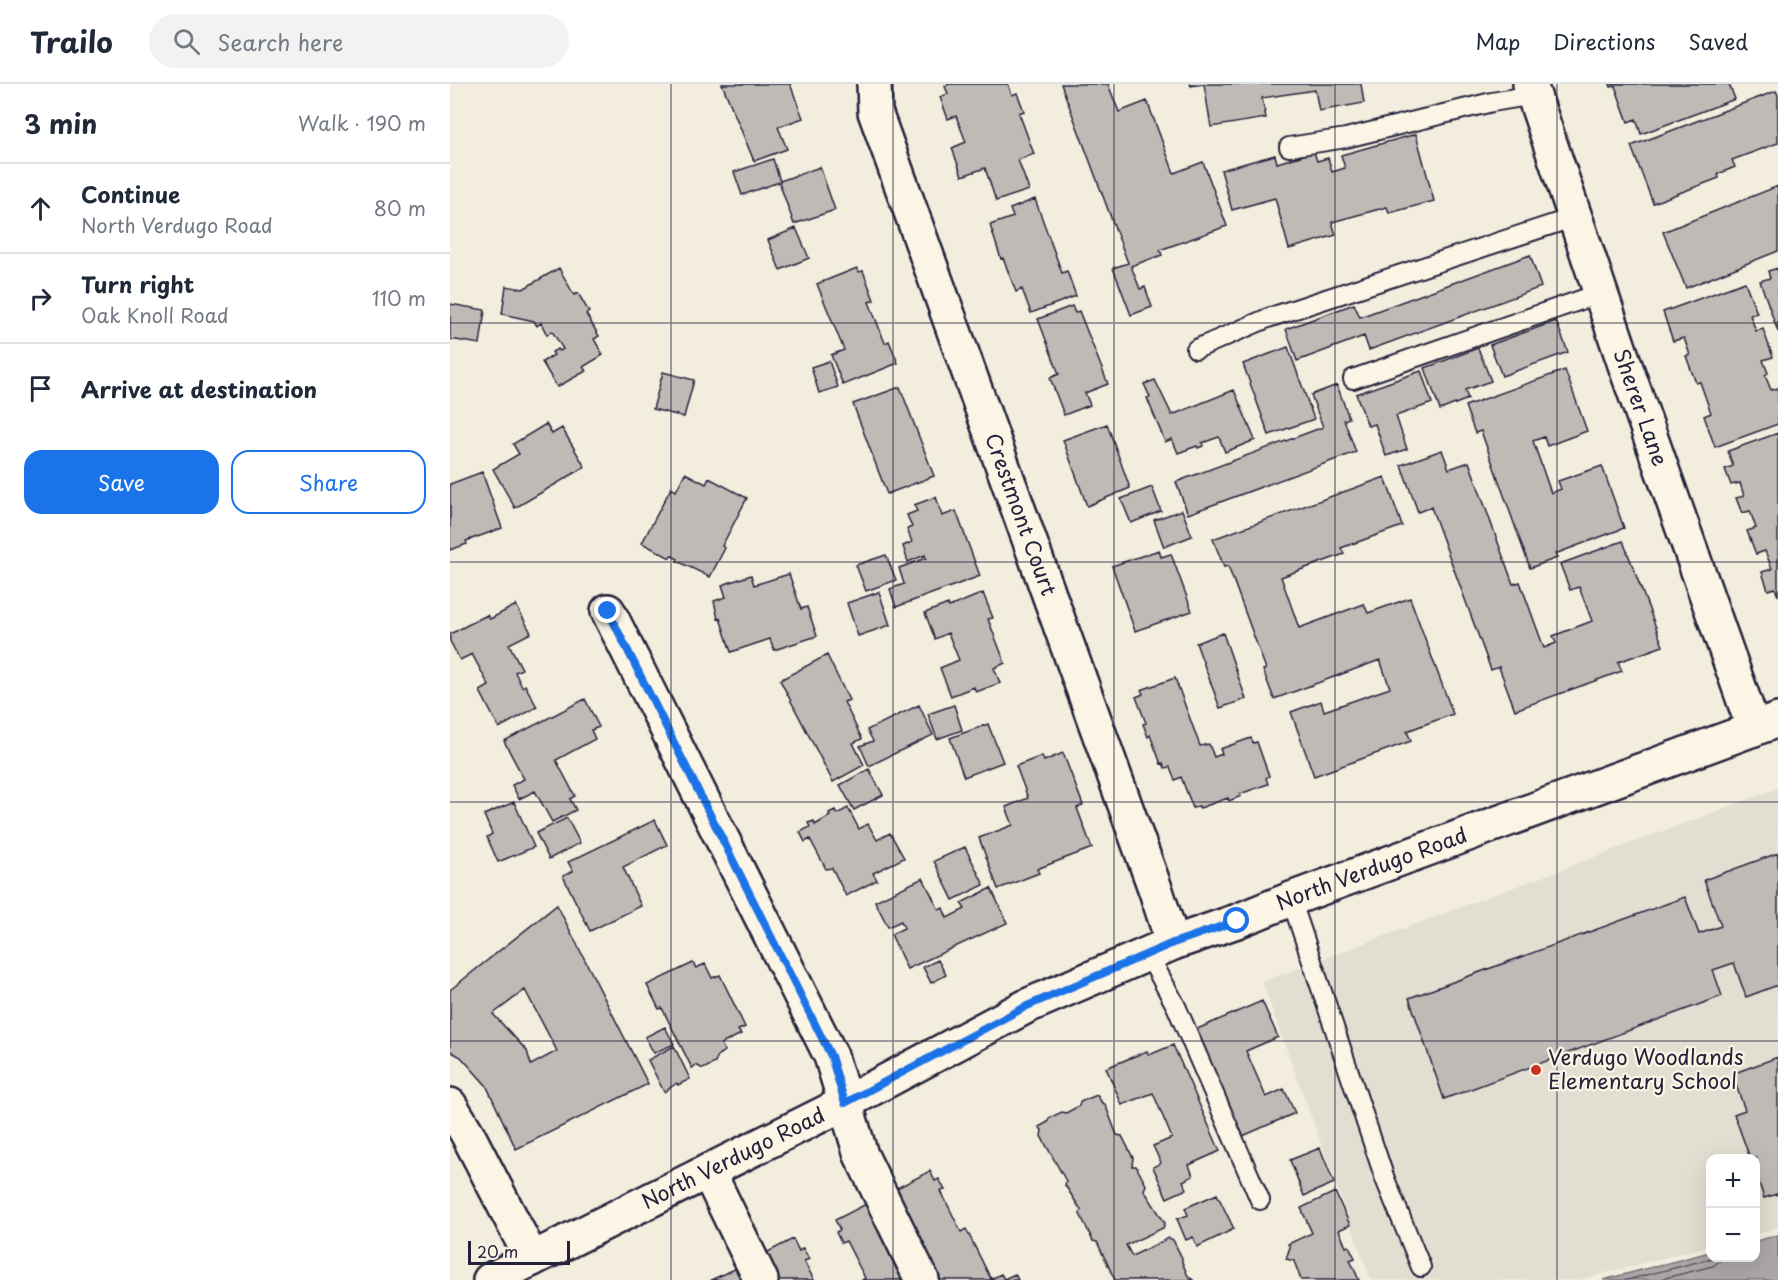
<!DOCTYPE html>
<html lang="en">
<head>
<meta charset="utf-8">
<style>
	:root { --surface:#fff; --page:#f2f2f3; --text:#1f2937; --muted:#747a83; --line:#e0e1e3; --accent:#1a73e8 }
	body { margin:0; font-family:"Playpen Sans",sans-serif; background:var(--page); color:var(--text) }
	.controls { position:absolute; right:18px; bottom:18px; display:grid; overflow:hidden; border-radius:12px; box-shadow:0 6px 24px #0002 }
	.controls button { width:54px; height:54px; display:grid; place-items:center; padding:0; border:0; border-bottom:2px solid var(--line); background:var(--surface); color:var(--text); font:30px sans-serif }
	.scale { position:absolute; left:18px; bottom:15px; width:102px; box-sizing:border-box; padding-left:6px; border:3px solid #22223b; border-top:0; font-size:16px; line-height:21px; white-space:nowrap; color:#22223b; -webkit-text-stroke:4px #fcf5e5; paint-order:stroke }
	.stop { position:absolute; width:18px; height:18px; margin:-14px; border:4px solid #1a73e8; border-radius:50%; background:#fff }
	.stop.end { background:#1a73e8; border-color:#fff; box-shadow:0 2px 6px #0008 }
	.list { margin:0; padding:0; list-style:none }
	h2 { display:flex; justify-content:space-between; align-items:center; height:78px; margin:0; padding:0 24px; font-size:26px }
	h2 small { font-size:20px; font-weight:400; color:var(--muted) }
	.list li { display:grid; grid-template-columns:39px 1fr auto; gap:18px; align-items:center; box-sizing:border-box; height:90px; padding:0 24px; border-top:2px solid var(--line) }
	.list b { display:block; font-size:22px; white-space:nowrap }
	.list p { margin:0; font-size:20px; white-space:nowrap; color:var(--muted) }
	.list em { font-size:20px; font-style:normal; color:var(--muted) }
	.actions { display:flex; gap:12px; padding:18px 24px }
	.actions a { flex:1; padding:14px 0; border:2px solid var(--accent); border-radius:18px; text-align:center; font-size:21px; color:var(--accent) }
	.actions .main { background:var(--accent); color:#fff }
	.icon { flex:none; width:33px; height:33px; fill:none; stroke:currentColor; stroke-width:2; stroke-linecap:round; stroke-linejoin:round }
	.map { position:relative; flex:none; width:1328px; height:1196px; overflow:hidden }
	header { display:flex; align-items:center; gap:36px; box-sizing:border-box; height:84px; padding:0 30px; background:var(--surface); border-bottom:2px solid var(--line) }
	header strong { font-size:28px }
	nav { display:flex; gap:33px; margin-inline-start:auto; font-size:21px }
	.search { width:420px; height:54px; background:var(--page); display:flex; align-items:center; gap:15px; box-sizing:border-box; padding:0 21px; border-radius:33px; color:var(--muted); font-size:22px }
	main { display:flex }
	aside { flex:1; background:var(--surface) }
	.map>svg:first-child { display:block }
	.built { fill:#e3ded2 }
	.water { fill:#aca7a6; stroke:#75727b; stroke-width:1.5 }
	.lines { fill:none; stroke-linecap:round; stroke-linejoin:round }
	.shore { stroke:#595766; stroke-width:1.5 }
	.building { fill:#bfbab6; stroke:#22223b; stroke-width:1.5; fill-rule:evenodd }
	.lane-casing { stroke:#22223b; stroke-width:22 }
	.street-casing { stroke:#22223b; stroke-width:38 }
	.secondary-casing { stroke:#22223b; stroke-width:38 }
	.lane { stroke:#fcf5e5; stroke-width:18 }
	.street { stroke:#fcf5e5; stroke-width:33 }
	.secondary { stroke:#fcf5e5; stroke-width:33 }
	.route { stroke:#1a73e8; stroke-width:8 }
	.grid { fill:none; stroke:#22223b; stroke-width:1.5; stroke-opacity:0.55 }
	.poi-dot { fill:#c8321e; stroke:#fcf5e5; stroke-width:2 }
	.labels { text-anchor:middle; stroke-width:4.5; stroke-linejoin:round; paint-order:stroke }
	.street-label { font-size:21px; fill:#22223b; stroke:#fcf5e5 }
	.poi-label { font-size:21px; fill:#22223b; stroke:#fcf5e5; text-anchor:start }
</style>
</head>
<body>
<header>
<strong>Trailo</strong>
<div class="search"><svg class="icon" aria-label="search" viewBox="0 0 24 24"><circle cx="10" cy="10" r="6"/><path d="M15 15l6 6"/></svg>Search here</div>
<nav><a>Map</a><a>Directions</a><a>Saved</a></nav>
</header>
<main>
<aside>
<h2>3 min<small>Walk · 190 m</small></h2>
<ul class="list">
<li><svg class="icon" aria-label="ahead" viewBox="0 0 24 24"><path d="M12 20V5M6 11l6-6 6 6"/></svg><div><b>Continue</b><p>North Verdugo Road</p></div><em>80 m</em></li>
<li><svg class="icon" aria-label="right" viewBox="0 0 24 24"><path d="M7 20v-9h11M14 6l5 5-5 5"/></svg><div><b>Turn right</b><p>Oak Knoll Road</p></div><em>110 m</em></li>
<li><svg class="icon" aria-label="arrive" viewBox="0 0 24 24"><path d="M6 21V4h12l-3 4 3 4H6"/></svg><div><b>Arrive at destination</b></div></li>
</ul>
<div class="actions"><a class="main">Save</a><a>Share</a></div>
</aside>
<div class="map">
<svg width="1328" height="1196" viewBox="0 0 1328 1196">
	<rect width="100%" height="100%" fill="#f3edde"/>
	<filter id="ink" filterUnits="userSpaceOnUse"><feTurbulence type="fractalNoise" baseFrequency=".0167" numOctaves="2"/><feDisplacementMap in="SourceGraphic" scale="12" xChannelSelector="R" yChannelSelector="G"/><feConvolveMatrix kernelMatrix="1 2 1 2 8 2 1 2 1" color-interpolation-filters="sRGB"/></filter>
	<g filter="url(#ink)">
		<path class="built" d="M1328,704V1144L1306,1150V1074H1260V1162L1129,1196H921L812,898Z"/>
		<path class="water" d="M1328,1151V1196H1153L1260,1168V1174H1306V1157Z"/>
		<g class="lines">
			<path class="shore" d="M1177,1196L1263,1174
				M1207,1196L1263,1182L1273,1174"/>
		</g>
		<path class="building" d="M272,0H340L353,34L328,43L337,65L304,77Z
			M499,0H558L562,11L567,9L574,27L569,29L584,70L568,76L579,106L546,117L535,84L512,92L502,64L516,58L506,32L498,35L490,13L498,10L495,2Z
			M611,0H658L669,28L697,17L724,89L753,78L777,142L710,166L712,171L681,182L690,205L695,203L702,223L681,231L663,184L678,179Z
			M740,0H911L914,19L869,27L865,6L812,14L816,34L761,43L754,0L741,2Z
			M1160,0H1279L1285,15L1191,50L1186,35L1178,38L1165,2L1161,3Z
			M1326,7L1328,11V59L1282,76L1285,83L1268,90L1269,94L1203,119L1181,62Z
			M966,50L984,117L939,129L937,123L882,138L886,151L839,165L825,114L782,126L771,86L825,71L827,79L864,68L867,77L878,74L882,88L895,84L891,71Z
			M323,75L330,97L370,83L385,126L344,140L329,98L292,111L284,88Z
			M1328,102V167L1236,204L1213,148Z
			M585,115L612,189L617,187L626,212L581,229L572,205L566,208L553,174L551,175L540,141L563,133L560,125Z
			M346,144L359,174L330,186L318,156Z
			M1080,171L1091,203L919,266L914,252L847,277L836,245L904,220L910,233Z
			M109,184L124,211L128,209L139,228L136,230L149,252L144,255L153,271L133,283L136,287L107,303L92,278L104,271L102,268L108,265L110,267L113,265L102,247L97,251L91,239L87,242L84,237L52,230L56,202L73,205Z
			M407,184L409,188L413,187L424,216L419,218L435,259L439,257L448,279L393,301L381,271L394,266L367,200Z
			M1328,184V248L1310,197L1320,194L1318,187Z
			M1295,198L1307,229L1300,231L1306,247L1313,245L1323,273L1313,276L1318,289L1315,291L1321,306L1328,304V340L1265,363L1254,332L1261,329L1250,298L1246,299L1236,272L1240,271L1234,254L1223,257L1213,228Z
			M0,220L35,226L30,260L0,255Z
			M622,222L625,229L629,227L658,300L635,309L640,321L614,331L600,294L609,290L588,235Z
			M1106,237L1118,268L1052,292L1040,261Z
			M838,263L864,335L819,351L793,280Z
			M1028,264L1041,297L1015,306L1018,315L990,326L975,284Z
			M379,277L388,303L369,309L361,283Z
			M1115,286L1137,347L1097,362L1094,353L1083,357L1101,409L1111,405L1108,397L1152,382L1174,444L1105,470L1107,474L1080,484L1031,347L1025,349L1015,322Z
			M971,287L982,319L946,332L957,365L936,372L925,340L918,342L906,310Z
			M213,288L244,296L234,333L203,325Z
			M705,296L722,331L784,306L805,356L775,368L769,353L752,359L753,362L748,364L747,362L728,369L722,355L715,358L697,314L700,313L694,300Z
			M887,301L899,334L894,336L906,368L738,430L726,398L873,343L861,311Z
			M450,303L484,392L437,410L403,320Z
			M96,340L102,350L112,344L135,383L65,424L43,385L69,370L63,360Z
			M657,340L680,404L637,422L613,356Z
			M1328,349V512L1325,504L1318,506L1312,488L1322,485L1315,467L1306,470L1297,447L1306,444L1300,427L1292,429L1286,414L1294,412L1290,399L1281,401L1275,385L1283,382L1278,367Z
			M992,366L999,385L1019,378L1063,500L1070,498L1094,564L1106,559L1103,552L1142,537L1129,503L1120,506L1110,480L1173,457L1213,562L1168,578L1172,587L1065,626L1049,583L1041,586L981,423L968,428L951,381Z
			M32,388L52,444L16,457L17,460L0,466V400Z
			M235,389L256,400L259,394L297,414L272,462L275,464L260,493L227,477L228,475L221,471L220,474L192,459L221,404L226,407Z
			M935,393L952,442L891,464L894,470L831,493L849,544L914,520L918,529L960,514L1003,630L957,647L961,657L864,692L841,628L871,617L874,627L940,604L930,576L824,615L813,586L816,585L778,482L774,483L763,455Z
			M702,403L711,427L681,439L671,415Z
			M486,413L492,432L506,427L530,492L446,523L440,505L454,500L449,484L476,474L475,471L458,478L453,462L462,458L457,445L462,443L457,431L467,427L464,421Z
			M732,426L742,452L714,463L704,436Z
			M709,466L711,473L721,470L742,527L685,547L662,482Z
			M436,471L446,496L416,507L406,481Z
			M339,490L351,525L357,523L367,552L324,566L320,555L281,568L270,534L268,535L264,517L276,513L272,501L301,491L304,501Z
			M429,508L440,541L408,552L397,519Z
			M533,509L543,534L538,535L555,579L544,584L550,599L526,608L524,603L501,612L490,584L509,576L498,549L485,555L475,529L498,520L499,523Z
			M66,521L81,549L59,560L72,585L65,588L72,603L75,601L87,623L49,644L30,607L39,602L22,570L10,576L0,557V550L37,531L40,535Z
			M773,549L796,615L770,624L746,559Z
			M377,571L399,616L394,618L412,655L403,659L414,681L383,698L330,596Z
			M725,594L750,662L759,660L764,673L772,670L770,665L801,654L803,659L807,658L819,692L816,694L818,700L790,710L791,712L779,717L778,714L750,724L749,722L743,724L731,693L725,696L720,683L715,684L713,679L711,680L700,651L698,653L693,640L696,639L686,613L693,610L691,606Z
			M135,615L149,643L141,646L145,655L106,676L125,712L120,715L126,726L102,738L85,707L69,715L62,701L74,695L54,657Z
			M469,621L483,651L419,682L410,662L423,657L417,646Z
			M504,621L512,646L487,655L478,630Z
			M538,640L553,678L514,693L500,654Z
			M613,669L633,721L627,724L642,764L587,785L589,789L548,805L529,754L563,741L556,723L578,714L566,682L592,672L594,677Z
			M419,685L433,711L404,726L390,701Z
			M64,718L84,763L48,778L37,753L42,750L34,731Z
			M398,724L409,745L418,740L427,756L440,749L454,774L423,789L427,796L396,812L382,784L376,785L360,755L355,758L350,748L360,743L358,739L364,737L365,741L380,732L379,729L385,726L387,730Z
			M117,734L130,759L99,775L86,749Z
			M205,736L217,761L173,783L191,822L140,847L113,792L123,787L118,778Z
			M515,763L534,801L503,816L484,777Z
			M1328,769V901L1296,913L1284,879L1263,886L1272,912L994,1015L959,914L1235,813L1249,850L1271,842L1254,796Z
			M473,794L489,826L493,824L497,834L515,825L511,819L541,804L557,839L457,885L441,850L454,844L451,837L438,843L425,817Z
			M107,821L198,1000L66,1065L36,1001L11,973L0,967V906ZM75,906L107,967L81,981L77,967L43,930Z
			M488,876L496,891L481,899L473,883Z
			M243,879L246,884L255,880L262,894L270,891L295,943L288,946L291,950L271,960L275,967L268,971L265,979L253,985L246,981L242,984L212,924L209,925L197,901Z
			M812,917L828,953L796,967L816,1013L834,1005L845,1029L793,1052L745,946Z
			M215,943L224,960L204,969L195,953Z
			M723,961L770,1067L739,1081L743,1092L733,1097L737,1105L717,1114L703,1083L711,1079L703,1062L722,1054L703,1009L672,1021L656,984L697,967L699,971Z
			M224,962L240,995L228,1001L227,999L214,1008L198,976Z
			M1328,973V1112L1327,1110L1314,1114L1306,1090V1074H1300L1284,1030L1295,1026L1282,990Z
			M647,1011L652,1019L655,1020L667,1051L672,1052L683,1074L682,1082H686L696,1101L694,1106L715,1139L713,1144L676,1161L682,1172L719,1154L723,1156L732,1174V1178L738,1192L743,1196H665L647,1158L643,1157L630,1130L631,1126L615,1101L616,1097L591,1052L592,1046L589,1043L598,1038L599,1034L612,1028L616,1029L629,1022L630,1018Z
			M870,1064L884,1099L854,1112L840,1076Z
			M480,1087L485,1097L489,1095L495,1106L491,1107L511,1148L516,1145L541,1195L551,1190L554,1195L565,1190L568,1196H490L445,1105Z
			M885,1108L900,1141L889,1146L896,1163L899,1162L905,1174L900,1176L909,1196H851L844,1177L836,1175L840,1163L838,1160L862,1149L851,1124Z
			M767,1110L784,1145L747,1163L743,1153L736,1156L727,1135L738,1131L735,1124Z
			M424,1116L462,1196H412L415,1194L396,1157L391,1159L386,1148L390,1146L385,1136Z
			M343,1155L349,1167L353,1164L359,1175L354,1177L364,1196H317L306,1174Z
			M289,1183L295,1196H261Z"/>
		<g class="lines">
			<g class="lane-casing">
				<path id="lane" d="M839,63L896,54L1042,18L1084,11
					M746,265L818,234L1125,133
					M903,295L1151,209
					M841,815L935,1095L971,1183
					M698,870L726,922L810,1116"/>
			</g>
			<g class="street-casing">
				<g id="street">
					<path id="s1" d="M424,0L425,28L706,807L723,859"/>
					<path id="s2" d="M1080,0L1175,281L1304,645"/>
					<path d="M158,527L381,972L411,1071L472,1196"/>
					<path d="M0,1021L17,1049L82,1175"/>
					<path d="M258,1087L311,1196"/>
				</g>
			</g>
			<g class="secondary-casing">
				<g id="secondary">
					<path id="s3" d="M40,1196L395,1019L577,922L723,859L787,837L841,815L1328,636"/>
				</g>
			</g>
			<use href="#lane" class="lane"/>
			<use href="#street" class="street"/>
			<use href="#secondary" class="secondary"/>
		</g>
	</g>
	<g class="lines" filter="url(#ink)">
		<path class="route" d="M158,527L381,972L395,1019L577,922L723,859L787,837"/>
	</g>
	<path class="grid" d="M221,0V1196M443,0V1196M664,0V1196M885,0V1196M1107,0V1196M0,239H1328M0,478H1328M0,718H1328M0,957H1328"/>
	<circle class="poi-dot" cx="1086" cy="986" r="6"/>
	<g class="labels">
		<g class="street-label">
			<text dy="7" stroke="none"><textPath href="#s2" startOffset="342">Sherer Lane</textPath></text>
			<text dy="7" stroke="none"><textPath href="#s1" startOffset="456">Crestmont Court</textPath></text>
			<text dy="7" stroke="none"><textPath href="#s3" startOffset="974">North Verdugo Road</textPath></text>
			<text dy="7" stroke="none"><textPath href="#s3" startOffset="272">North Verdugo Road</textPath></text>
		</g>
		<g class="poi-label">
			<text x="1098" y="981">Verdugo Woodlands<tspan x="1098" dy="24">Elementary School</tspan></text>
		</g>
	</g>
</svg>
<div class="controls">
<button>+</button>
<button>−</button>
</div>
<div class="scale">20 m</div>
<div class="stop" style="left:787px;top:837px"></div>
<div class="stop end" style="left:158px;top:527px"></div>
</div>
</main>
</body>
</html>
